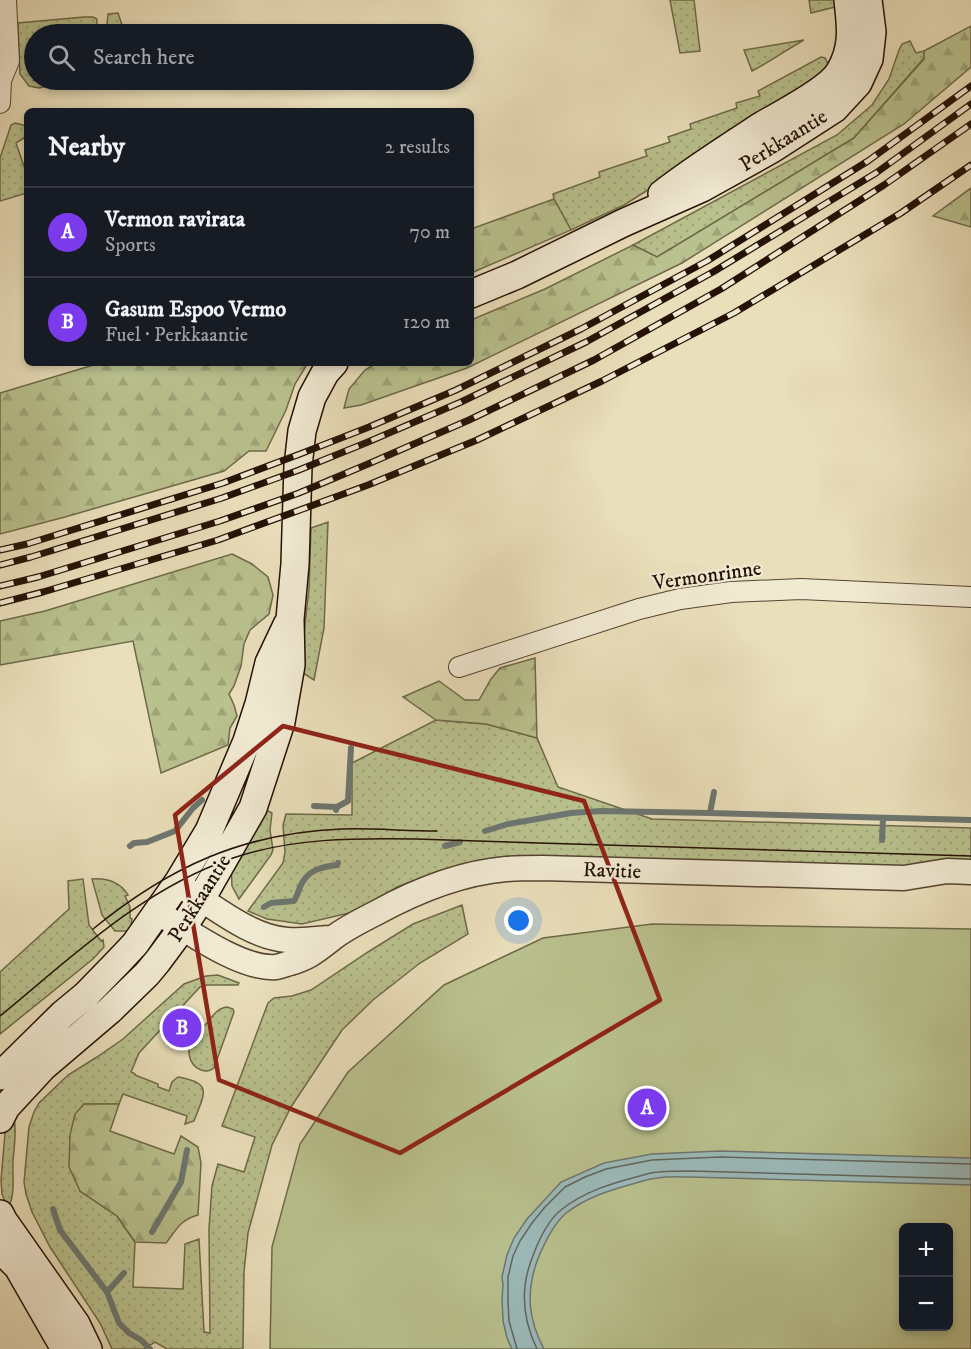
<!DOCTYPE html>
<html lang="en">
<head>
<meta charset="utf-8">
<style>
	:root { --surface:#171b24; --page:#242831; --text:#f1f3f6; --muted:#9ea1a6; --line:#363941; --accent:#7c3aed }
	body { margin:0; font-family:"IM FELL DW Pica",serif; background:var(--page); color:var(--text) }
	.controls { position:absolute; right:18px; bottom:18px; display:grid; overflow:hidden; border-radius:9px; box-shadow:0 3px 9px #0003 }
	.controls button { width:54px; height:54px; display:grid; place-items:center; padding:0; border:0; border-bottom:2px solid var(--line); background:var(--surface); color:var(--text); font:30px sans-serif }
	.you { position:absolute; left:519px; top:921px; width:21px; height:21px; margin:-15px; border:4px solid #fff; border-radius:50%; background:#1a73e8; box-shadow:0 0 0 9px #1a73e833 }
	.badge { display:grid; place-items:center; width:39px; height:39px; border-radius:50%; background:var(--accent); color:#fff; font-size:20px; font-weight:700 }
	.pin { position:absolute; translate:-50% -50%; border:3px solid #fff; box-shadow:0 2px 6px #0006 }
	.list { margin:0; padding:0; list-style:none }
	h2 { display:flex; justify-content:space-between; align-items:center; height:78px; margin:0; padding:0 24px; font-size:26px }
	h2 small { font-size:20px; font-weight:400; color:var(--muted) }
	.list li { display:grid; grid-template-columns:39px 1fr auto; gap:18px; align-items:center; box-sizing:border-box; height:90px; padding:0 24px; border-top:2px solid var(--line) }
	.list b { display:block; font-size:22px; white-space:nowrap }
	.list p { margin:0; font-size:20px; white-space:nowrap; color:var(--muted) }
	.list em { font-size:20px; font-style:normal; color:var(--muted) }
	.icon { flex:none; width:33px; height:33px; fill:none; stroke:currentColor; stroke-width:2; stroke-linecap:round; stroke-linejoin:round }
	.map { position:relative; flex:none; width:971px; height:1349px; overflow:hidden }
	.search { position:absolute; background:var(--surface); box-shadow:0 3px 9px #0003; left:24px; top:24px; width:450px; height:66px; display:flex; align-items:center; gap:15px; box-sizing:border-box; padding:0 21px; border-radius:33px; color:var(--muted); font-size:22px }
	.panel { position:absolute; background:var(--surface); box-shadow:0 3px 9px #0003; left:24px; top:108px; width:450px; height:258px; border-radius:9px }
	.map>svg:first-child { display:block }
	.grass { fill:url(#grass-dots); stroke:#6e6948; stroke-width:1.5 }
	.forest { fill:url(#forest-firs); stroke:#6e6948; stroke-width:1.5 }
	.pitch { fill:#b9c18e; stroke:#6e6948; stroke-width:1.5; fill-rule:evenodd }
	.water { fill:#9cbaba; stroke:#6c7670; stroke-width:1.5 }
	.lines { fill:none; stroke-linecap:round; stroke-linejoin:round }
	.shore { stroke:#60665e; stroke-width:1.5 }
	.stream { stroke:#6c7670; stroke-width:6 }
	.minor-casing { stroke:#564430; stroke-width:22 }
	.tertiary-casing { stroke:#564430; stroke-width:27 }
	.secondary-casing { stroke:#241101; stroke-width:30 }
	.minor { stroke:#f1ead3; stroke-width:20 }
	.tertiary { stroke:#f1ead3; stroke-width:24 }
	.secondary { stroke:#f1ead3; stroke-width:27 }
	.tram { stroke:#241101; stroke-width:1.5 }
	.rail-casing { stroke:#241101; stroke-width:7 }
	.rail { stroke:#f1ead3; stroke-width:4.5; stroke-dasharray:14; stroke-linecap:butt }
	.marked { fill:none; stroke:#8f2418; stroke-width:4.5; stroke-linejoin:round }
	.labels { text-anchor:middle; stroke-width:4.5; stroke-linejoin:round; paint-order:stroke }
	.street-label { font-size:21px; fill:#241101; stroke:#f1ead3 }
</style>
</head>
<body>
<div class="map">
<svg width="971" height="1349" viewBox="0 0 971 1349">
	<defs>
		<pattern id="grass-dots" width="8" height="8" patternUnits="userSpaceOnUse" patternTransform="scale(1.5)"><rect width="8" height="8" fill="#b9c18e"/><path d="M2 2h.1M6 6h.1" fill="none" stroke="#9fa579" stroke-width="1.8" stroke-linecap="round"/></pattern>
		<pattern id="forest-firs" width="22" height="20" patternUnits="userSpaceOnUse" patternTransform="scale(1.5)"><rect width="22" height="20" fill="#b9c18e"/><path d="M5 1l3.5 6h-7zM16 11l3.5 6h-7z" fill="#9fa579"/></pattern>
	</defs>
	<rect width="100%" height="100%" fill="#eadfbb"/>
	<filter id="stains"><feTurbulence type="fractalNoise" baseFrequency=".00333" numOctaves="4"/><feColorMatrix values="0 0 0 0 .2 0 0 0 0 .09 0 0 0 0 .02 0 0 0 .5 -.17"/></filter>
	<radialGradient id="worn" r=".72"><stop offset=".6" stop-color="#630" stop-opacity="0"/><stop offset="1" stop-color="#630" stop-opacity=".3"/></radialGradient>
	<path class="grass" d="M670,0H694L700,51L680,53Z
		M809,0H840V2L835,7L811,13Z
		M118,13L125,34H106L108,14Z
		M84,17H93L97,19L96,34H34V80H73L39,88L29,86L20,74L18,23Z
		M804,40C786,50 770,62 752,71L744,50Z
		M910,41L916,53L924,51V58L854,138L657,257L633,245L837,135L872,105L889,79L899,50L902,44Z
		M821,57L825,58L828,64L827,71L678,171L624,205L571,230L554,199L553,194L600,177L599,172L647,156L645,150L670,142L668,137L691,129L690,124L737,108L736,103L760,96L758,91Z
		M15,123L27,126V136L16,143L27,175V193L0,201V158L11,125Z
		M328,522L324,628L314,680L303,673L302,653L309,588L311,528Z
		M436,720L486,724L537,738L558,787L652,819L971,828V865L895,868L489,860L463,864L434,873L397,887L368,905L349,913L302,924L267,919L248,911L283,863L285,852L283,825L286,814L352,815V763Z
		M264,809L272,813L270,830L273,850L271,855L239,899L232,886L231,866Z
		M83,879L89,925L101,941L103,940L104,947L93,959L0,1034V972L69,909L68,881Z
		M92,879C106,878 120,882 128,895L125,896L130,907V918L132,919L130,931H115L102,915Z
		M462,905L468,934L420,963L373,1000L342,1030L291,1107L272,1145L248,1233L244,1272L243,1349H167L155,1342L145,1348L146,1349H112L100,1323L50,1247L32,1212L26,1194L24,1182L29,1127L34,1112L39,1103L68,1075L97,1057L123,1039L184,984L206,976L218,975L239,983L238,985H207L200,987L139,1053L131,1072L135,1074V1075L158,1084V1087L169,1091L172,1082L178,1077C214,1083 204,1094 194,1121L185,1124L187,1116L123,1094L119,1104H84L80,1191L117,1216L135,1242L133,1287L183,1289L185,1244L199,1239L204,1332L210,1333L209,1229L212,1186L218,1164L244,1172L255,1137L222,1126L268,1003L274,998L292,996L311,990L368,952L413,924Z
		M227,1007L233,1009L234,1012L214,1068C210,1071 207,1072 201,1070C188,1065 186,1049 193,1038C196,1033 202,1029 206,1024C212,1017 217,1008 227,1007Z
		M11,1118L14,1119C17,1133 14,1147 13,1161C12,1177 16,1193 8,1208L2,1194L1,1180L5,1134Z"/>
	<path class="forest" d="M971,26V67L904,124L682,263L467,368L361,405L344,408L349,389L365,370L376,363H471V320L545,289L633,245L657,257L854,138L924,59V51Z
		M971,188V227L933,216Z
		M554,199L571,230L471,273V229Z
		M100,363H308L295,384L286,410L266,451H249L224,471L65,517L0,534V393Z
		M232,554L252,564L268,577L273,595L269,614L250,630L244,644L241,666L234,686L229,694L234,705L237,716L230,728L228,745L161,773L133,641L0,665V621L45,611Z
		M535,658L537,738L486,724L436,720L403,697L439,681L465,700H479L491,679L500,668Z
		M84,1104H119L110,1131L174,1154L181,1136L198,1147L201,1163L198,1215C180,1220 177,1229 166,1243L135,1242L117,1216L80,1191L69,1167L70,1135L75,1114Z"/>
	<path class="pitch" d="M652,924L971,929V1349H270L272,1247L300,1144L348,1072L444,985L543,938ZM904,1228H948V1326H904Z"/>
	<path class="water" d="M720,1151L971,1158V1185L690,1177C680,1177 669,1176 658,1178C651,1178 643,1181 636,1183C611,1190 586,1197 565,1214C553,1225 543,1246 537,1261C526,1293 528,1319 544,1349H512L507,1338L503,1321L502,1299L503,1285L502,1277L507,1255L514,1238L527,1219L561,1182L604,1163L652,1154Z"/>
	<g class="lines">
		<path class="shore" d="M517,1349L509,1321L508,1300V1277L513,1256L520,1241L532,1223L545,1207L565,1187L585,1177L606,1169L652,1160L720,1157L971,1164
			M537,1349C523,1320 520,1291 531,1261C537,1244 547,1221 561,1210C583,1192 610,1184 636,1177C644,1175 651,1172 659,1172C669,1171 680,1171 691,1171L971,1179"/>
		<path class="stream" d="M314,806L337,807
			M336,810L337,807L348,801L351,748
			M710,813L714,792
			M485,831L508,824L571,813L601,811L710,813L971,820
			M882,840L883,818
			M130,846L134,843L147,842L175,831L193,808L202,800
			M445,846L460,842
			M264,907L271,903L294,901C297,896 298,893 300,887C307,870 321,867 337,865L338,863
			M53,1209L60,1230L107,1292L119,1323L129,1333L141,1340L150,1349
			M152,1232L181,1182L187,1150
			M107,1292L124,1273"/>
		<g class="minor-casing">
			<path id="minor" d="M0,103L1,80L9,61L6,0
				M459,667L639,609L680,599L731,592L801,589L971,597"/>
		</g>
		<g class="tertiary-casing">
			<path id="tertiary" d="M184,888C215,907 250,937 287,940C302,941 318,938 333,938
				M157,912C187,930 241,970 276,967C281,966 286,964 290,963C310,957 316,951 333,938C346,928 362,920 376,913C416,891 460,873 506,869C518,868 530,868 543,868L904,878L947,871L971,872"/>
		</g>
		<g class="secondary-casing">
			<path id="secondary" d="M662,194C694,169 728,148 761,126C781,114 830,90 840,71C854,47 851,27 848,0
				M471,294L517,275L623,223L702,188L772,149L834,109L858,83L869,59L872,32L868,0
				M0,1076L63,1014L86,995L120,960L135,944L179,881L209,831L247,741L259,704L269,663L287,625
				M0,1119L6,1107L43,1067L110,1010L147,974L157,962L183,927L201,899L253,808L281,722L291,665L290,619L295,564L298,466L302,431L312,397L325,373L334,363
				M0,1214L3,1220L76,1324L88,1349
				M0,1249L18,1267L65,1349"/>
		</g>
		<use href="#minor" class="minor"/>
		<use href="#tertiary" class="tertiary"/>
		<use href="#secondary" class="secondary"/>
		<path class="tram" d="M93,929C169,867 242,833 342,829C373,828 405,831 437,831
			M0,1016C72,957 142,889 233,858C292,838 354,838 416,839C457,840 498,842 539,843C683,847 827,852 971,856"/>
		<g class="rail-casing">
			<path id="rail" d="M0,550L27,544L223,483L300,454L369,427L456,390L581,329L707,261L868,161L971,86
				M0,565L31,557L222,498L299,470L368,442L461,402L586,342L713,272L876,173L971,104
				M0,586L38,577L220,521L299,493L368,464L469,420L594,360L721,289L884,185L971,124
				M0,603L43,592L218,540L368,485L477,440L602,381L734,313L901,213L971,165"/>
		</g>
		<use href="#rail" class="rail"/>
	</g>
	<path class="marked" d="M283,726L584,801L660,1000L400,1153L219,1080L175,815Z"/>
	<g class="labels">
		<g class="street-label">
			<text transform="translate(783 140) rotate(-32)" y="7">Perkkaantie</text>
			<text transform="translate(707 575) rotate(-8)" y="7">Vermonrinne</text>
			<text transform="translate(612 870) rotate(2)" y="7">Ravitie</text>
			<text transform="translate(199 898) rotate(-58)" y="7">Perkkaantie</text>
		</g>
	</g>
	<rect width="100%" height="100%" filter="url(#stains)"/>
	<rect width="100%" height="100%" fill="url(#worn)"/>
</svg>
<div class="controls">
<button>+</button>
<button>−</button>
</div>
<div class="you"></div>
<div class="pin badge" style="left:647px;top:1108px">A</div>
<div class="pin badge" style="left:182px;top:1028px">B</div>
<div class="search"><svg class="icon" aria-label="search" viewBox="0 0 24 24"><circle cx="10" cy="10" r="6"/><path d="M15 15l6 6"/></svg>Search here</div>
<section class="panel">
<h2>Nearby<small>2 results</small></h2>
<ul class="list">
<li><span class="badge">A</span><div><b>Vermon ravirata</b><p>Sports</p></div><em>70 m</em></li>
<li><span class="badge">B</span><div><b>Gasum Espoo Vermo</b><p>Fuel · Perkkaantie</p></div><em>120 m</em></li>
</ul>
</section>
</div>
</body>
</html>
